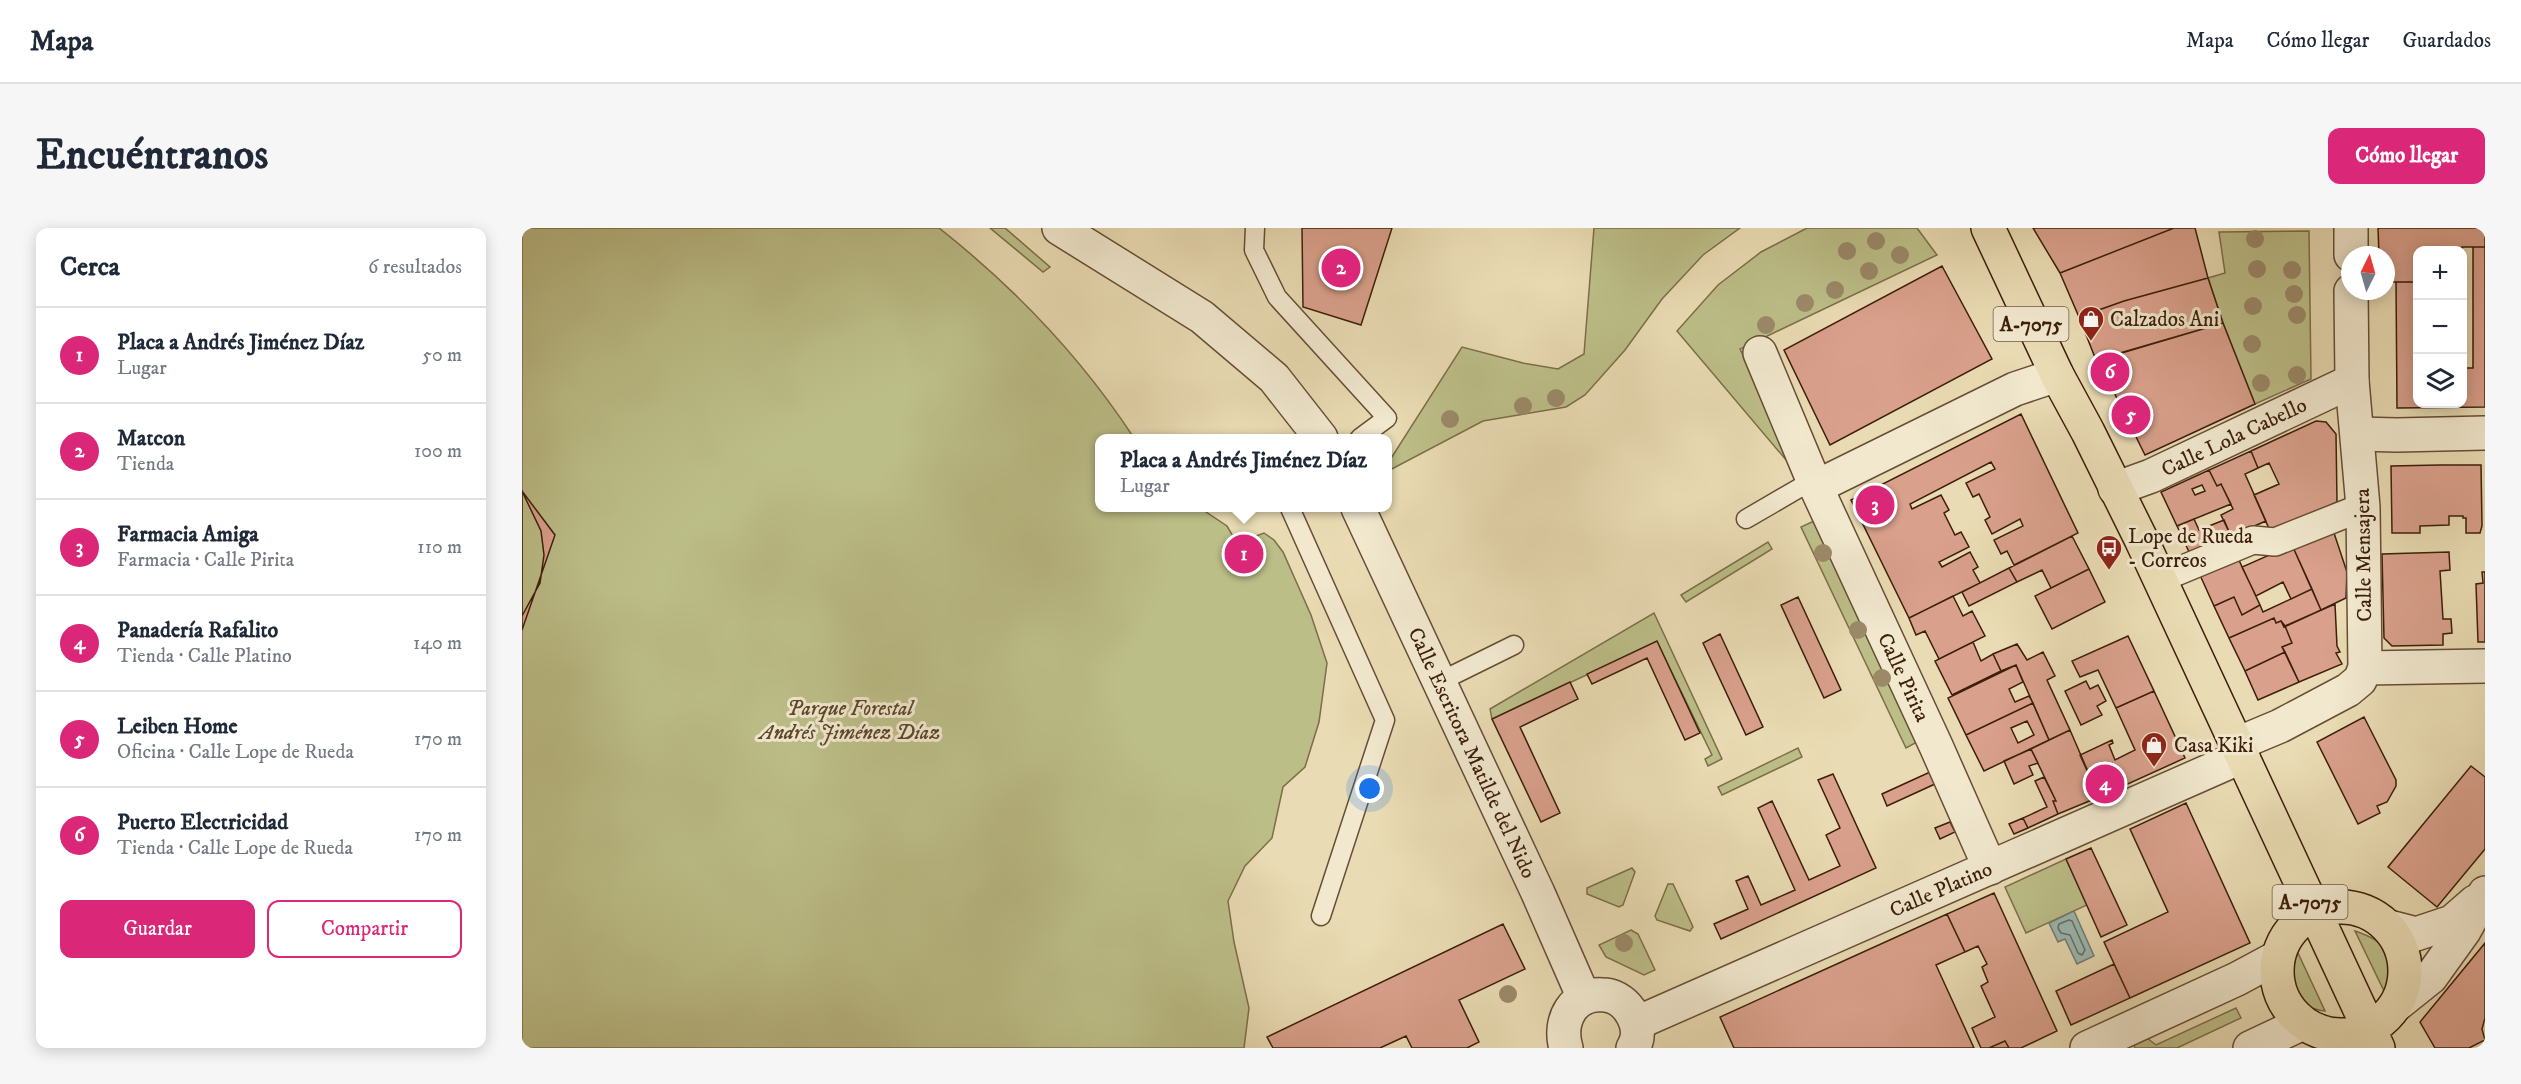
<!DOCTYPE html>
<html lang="es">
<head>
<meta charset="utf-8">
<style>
	:root { --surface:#fff; --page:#f6f6f7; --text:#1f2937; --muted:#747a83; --line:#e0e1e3; --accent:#db2777 }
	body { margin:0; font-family:"IM FELL DW Pica",serif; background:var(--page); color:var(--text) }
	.controls { position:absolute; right:18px; top:18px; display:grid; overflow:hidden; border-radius:12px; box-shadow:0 3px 15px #0003 }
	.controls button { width:54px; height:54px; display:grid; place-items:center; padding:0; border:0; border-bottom:2px solid var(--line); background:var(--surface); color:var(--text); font:30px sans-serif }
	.compass { position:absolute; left:1819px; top:18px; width:54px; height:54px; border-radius:50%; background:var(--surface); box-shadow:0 3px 15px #0003; rotate:5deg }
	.you { position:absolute; left:848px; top:561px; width:21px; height:21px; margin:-15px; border:4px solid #fff; border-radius:50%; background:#1a73e8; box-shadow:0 0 0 9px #1a73e833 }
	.badge { display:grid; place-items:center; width:39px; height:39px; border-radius:50%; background:var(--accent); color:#fff; font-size:20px; font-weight:700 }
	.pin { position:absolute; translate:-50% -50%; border:3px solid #fff; box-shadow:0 2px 6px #0006 }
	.popup { position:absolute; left:573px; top:206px; width:297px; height:78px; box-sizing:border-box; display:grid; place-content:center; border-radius:12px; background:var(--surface); filter:drop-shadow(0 2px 4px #0005); font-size:20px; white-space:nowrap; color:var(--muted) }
	.popup b { font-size:22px; color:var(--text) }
	.popup::after { content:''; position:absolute; left:50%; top:100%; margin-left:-12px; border:12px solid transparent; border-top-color:var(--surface) }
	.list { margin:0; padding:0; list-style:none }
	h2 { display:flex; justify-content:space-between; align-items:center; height:78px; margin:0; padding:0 24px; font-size:26px }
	h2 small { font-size:20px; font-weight:400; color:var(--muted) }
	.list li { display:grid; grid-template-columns:39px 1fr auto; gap:18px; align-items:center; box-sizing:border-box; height:96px; padding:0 24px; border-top:2px solid var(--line) }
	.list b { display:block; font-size:22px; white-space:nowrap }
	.list p { margin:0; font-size:20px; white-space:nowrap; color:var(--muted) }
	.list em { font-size:20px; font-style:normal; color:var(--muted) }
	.actions { display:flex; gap:12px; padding:18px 24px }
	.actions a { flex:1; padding:14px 0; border:2px solid var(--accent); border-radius:12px; text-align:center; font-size:21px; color:var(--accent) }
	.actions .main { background:var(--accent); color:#fff }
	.icon { flex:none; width:33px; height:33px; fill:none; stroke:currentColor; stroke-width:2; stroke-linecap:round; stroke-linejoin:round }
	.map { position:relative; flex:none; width:1963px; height:820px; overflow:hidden; border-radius:12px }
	header { display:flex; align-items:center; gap:36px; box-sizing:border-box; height:84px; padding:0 30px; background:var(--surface); border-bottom:2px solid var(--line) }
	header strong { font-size:28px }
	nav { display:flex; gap:33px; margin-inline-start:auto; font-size:21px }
	.intro { display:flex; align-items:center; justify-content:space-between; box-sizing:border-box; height:144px; padding:0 36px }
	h1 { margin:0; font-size:42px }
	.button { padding:15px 27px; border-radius:12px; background:var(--accent); color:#fff; font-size:21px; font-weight:700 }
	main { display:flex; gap:36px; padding:0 36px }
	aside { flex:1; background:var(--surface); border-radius:12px; box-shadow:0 3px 15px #0003 }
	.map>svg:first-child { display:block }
	.green { fill:#bcbe88; stroke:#7c6e49; stroke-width:1.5 }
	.water { fill:#99b9b4; stroke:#747b70; stroke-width:1.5 }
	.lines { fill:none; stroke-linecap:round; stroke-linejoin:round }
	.shore { stroke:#6a6c5f; stroke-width:1.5 }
	.building { fill:#d9a08b; stroke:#3c1e0a; stroke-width:1.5; fill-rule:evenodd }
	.service-casing { stroke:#674d34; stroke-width:21 }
	.pedestrian-casing { stroke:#674d34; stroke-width:30 }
	.minor-casing { stroke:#674d34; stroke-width:36 }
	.tertiary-casing { stroke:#674d34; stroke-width:36 }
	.primary-casing { stroke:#3c1e0a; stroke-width:36 }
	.service { stroke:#f1e8ce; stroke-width:18 }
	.pedestrian { stroke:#f1e8ce; stroke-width:27 }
	.minor { stroke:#f1e8ce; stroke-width:33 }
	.tertiary { stroke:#f1e8ce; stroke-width:33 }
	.primary { stroke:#e9dbb3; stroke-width:33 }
	.tree { fill:#9b8968 }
	.labels { text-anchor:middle; stroke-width:6; stroke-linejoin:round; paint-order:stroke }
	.shield { fill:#f1e8ce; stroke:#725b45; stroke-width:1.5 }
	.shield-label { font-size:20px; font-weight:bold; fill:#3c1e0a }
	.poi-label { font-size:21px; fill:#3c1e0a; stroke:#f1e8ce; text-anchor:start }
	.street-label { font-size:21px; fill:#3c1e0a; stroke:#f1e8ce }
	.park-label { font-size:21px; font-style:italic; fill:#5c462a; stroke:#f1e8ce }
</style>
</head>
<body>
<header>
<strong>Mapa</strong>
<nav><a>Mapa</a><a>Cómo llegar</a><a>Guardados</a></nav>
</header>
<div class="intro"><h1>Encuéntranos</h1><a class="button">Cómo llegar</a></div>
<main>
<aside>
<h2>Cerca<small>6 resultados</small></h2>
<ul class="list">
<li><span class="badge">1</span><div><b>Placa a Andrés Jiménez Díaz</b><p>Lugar</p></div><em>50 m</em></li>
<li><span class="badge">2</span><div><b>Matcon</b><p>Tienda</p></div><em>100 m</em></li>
<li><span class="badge">3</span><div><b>Farmacia Amiga</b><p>Farmacia · Calle Pirita</p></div><em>110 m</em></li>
<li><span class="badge">4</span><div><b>Panadería Rafalito</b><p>Tienda · Calle Platino</p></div><em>140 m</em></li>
<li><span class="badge">5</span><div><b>Leiben Home</b><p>Oficina · Calle Lope de Rueda</p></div><em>170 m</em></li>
<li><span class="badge">6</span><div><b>Puerto Electricidad</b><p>Tienda · Calle Lope de Rueda</p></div><em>170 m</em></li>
</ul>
<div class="actions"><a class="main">Guardar</a><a>Compartir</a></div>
</aside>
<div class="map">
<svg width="1963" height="820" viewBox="0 0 1963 820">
	<rect width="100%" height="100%" fill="#e9dbb3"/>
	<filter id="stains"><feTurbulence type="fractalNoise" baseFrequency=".00333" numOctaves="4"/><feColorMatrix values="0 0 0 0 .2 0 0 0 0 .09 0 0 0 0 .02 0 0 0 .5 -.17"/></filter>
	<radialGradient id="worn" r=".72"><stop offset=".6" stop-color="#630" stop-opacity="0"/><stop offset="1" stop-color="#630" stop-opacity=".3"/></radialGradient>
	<path class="green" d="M0,0H417C493,60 559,129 612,210H578V280H678L705,298L715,315L742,305L752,312L761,324L789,387L805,435L797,494L783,539L761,559L750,610L723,638L706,673L712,714L727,780L722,820H0Z
		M468,0H483L528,39L521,44Z
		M1072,0H1218L1181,27L1140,71L1103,122L1063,167L1044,179L961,193L866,243V235L940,119L1001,135L1036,141L1062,126Z
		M1285,0H1395L1415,27L1218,121L1274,235L1270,239L1155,103L1196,57L1239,24Z
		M1787,3L1789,151L1733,176L1701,95L1686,50L1703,45L1697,4Z
		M1294,292L1399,512L1384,520L1279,299Z
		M1246,314L1250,321L1164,374L1159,367Z
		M1132,385L1200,531L1186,538L1183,531L1190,527L1135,414L970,491L968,481Z
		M1276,520L1280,529L1200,567L1196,559Z
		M1544,631L1565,677L1504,705L1483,659Z
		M1110,640L1113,644L1101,677L1097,679L1065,666V660Z
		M1146,656H1151L1171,699L1168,703L1135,692L1133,688Z
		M1109,702L1116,706L1133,742L1122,747L1084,729L1077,717Z
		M1833,703C1866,714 1877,728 1862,763Z
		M1776,725L1803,783C1772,780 1762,751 1776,725Z
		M1714,780L1719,790L1655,820H1613L1611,815L1625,810L1634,817Z"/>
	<path class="water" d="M1552,683L1572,728L1555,736L1543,711L1536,714L1527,695Z"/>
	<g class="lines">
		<path class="shore" d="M1547,692L1550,693L1563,722L1560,727L1556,725L1548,707L1539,705L1536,700L1537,696Z"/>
	</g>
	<path class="building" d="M780,0H870L839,97L781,79Z
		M1511,0H1652L1538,45Z
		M1652,0H1673L1686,50L1602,73L1557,89L1538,45Z
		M1856,0H1963V19H1940V22H1896V54H1864V27H1857Z
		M1951,19H1963V179L1875,180L1874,54H1896V176H1940V140H1951Z
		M1420,38L1470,131L1308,217L1262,122Z
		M1686,50L1701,95L1574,132L1557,89L1602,73Z
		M1701,95L1733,176L1623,227L1576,132Z
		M1499,186L1556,305L1492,337L1485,323L1479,326L1472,312L1501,298L1498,291L1470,306L1463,292L1468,289L1457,266L1451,269L1444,255L1473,241L1469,234L1388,276L1390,281L1419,267L1427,282L1422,285L1433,307L1439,304L1447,319L1417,334L1420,339L1448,324L1456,339L1451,342L1458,355L1387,390L1329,272Z
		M1794,193L1804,194L1814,206L1815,274L1749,305L1732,267L1757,256L1747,235L1736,240L1729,223Z
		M1729,223L1736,240L1723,246L1744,293L1709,308L1699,287L1711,281L1699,256L1695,258L1687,242Z
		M1918,237H1959L1960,298L1958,305H1944V290H1941V288H1927V297L1898,298V305H1870L1869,238Z
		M1687,242L1695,258L1699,256L1709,276L1655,298L1639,264ZM1680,257L1683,263L1673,267L1670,261Z
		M0,263L19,303L22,327L18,355L0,388Z
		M0,263L33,307L0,402Z
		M1672,291L1677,302L1702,292L1709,308L1668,326L1655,298Z
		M1811,302L1825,344L1824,370L1799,382L1770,317Z
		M1550,308L1567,341L1529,360L1520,342L1495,354L1487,340Z
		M1770,317L1790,361L1769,371L1761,354L1734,368L1720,339Z
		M1927,324L1928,342L1918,343L1921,391H1929L1930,405L1921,406V417L1870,418L1862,410L1860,326Z
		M1715,328L1738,377L1720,387L1712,369L1692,378L1677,345Z
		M1487,340L1495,354L1447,378L1440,364Z
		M1567,341L1583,374L1530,401L1513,368Z
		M1960,344H1963V414H1956L1954,356L1961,355Z
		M1790,361L1799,382L1762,399L1759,393L1754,395L1752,390L1707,410L1692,378L1712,369L1720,387L1738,377L1741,384Z
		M1431,368L1441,388L1450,383L1463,408L1417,431L1403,403L1394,407L1387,390Z
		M1276,369L1319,462L1302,470L1259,377Z
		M1813,376L1815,418L1818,424L1814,425L1820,436L1777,454L1760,419L1770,415L1763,398Z
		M1752,390L1754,395L1759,393L1763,398L1770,415L1760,419L1763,424L1723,443L1707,410Z
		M1198,406L1241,499L1224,507L1181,415Z
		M1606,408L1632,463L1594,480L1576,442L1558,449L1550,433Z
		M1135,413L1178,505L1163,512L1125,430L1070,456L1065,446Z
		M1451,414L1459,433L1471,426L1479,443L1430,467L1413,433Z
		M1495,416L1505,432L1521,424L1533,448L1525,452L1548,502L1527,512L1494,437L1479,443L1471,426Z
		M1763,424L1777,454L1736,472L1723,443Z
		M1494,437L1501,454L1487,461L1493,474L1507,468L1511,475L1444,507L1426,470Z
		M1564,453L1568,461L1576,457L1584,473L1575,478L1580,487L1559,497L1543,463Z
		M1048,454L1056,471L998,499L1038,585L1019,594L970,491Z
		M1632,463L1663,530L1577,569L1558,527L1590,512L1591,515L1587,517L1593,532L1613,522L1594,480Z
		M1511,475L1527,512L1462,543L1444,507ZM1505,493L1512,507L1496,515L1489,500Z
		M1842,489L1874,552V558L1865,574L1855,578L1858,585L1836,596L1795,514Z
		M1548,502L1577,569L1536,586L1531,573H1534L1509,521Z
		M1509,521L1516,535L1507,538L1511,547L1492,556L1482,533Z
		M1949,538L1963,549V621L1915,679L1866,639Z
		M1408,544L1413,556L1365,578L1360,566Z
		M1311,546L1354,640L1199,711L1192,696L1226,681L1214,653L1226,648L1239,677L1273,662L1236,580L1250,573L1287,652L1318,638L1304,607L1318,600L1296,552Z
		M1522,549L1534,573H1531L1536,586L1506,600L1501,590L1525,579L1513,553Z
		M1664,575L1728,715L1608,770L1582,714L1646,684L1608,601Z
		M1501,590L1506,600L1492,606L1487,596Z
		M1428,594L1433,604L1418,611L1413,600Z
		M1569,620L1605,697L1579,709L1544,631Z
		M1472,665L1535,803L1499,820H1487L1483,813L1467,820H1459L1450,800L1473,789L1459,758L1466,754L1460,739L1465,736L1456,718L1443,724L1425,686Z
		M1425,686L1443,724L1414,737L1452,820H1212L1198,789Z
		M981,696L1003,741L937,772L957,814L945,820H890L884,808L858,820H751L745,809Z
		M1963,715V790L1960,801L1963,812L1947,820H1913L1898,794Z
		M1592,736L1608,770L1549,797L1534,763Z
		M1483,813L1487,820H1467Z"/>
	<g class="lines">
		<g class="service-casing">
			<path id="service" d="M733,0L732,22L755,69L865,190L838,210
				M768,280L863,492L799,688
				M1224,291L1279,259H1294
				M917,454L992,417"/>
		</g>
		<g class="pedestrian-casing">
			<path id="pedestrian" d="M1637,351L1731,312L1753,314L1841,279"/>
		</g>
		<g class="minor-casing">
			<g id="minor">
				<path d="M537,0L680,89L752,150L799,210"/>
				<path d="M1829,0V27"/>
				<path d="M1238,125L1294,259"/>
				<path d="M1836,206L1875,207L1963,205"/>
				<path id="s1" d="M1593,261L1629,248L1830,153"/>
				<path id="s2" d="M836,280L1016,665L1062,770"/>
				<path d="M1843,440L1963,438"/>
				<path d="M1715,516L1758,498L1826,462L1838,452L1843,440L1841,279L1830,153L1829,63"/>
				<path d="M1468,640L1414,518L1294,259L1493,161L1535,147"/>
				<path d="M1867,699L1894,706L1930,694L1953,674"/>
				<path d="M1874,777L1909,749L1942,703L1963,665"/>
				<path d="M1565,820L1715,751L1756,729"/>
				<path d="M1728,820L1781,795"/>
			</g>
		</g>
		<g class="tertiary-casing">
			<g id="tertiary">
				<path id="s3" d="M1115,795L1721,528"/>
				<path d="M1044,820C1036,793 1051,763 1083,767C1106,769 1124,800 1111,820"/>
			</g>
		</g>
		<g class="primary-casing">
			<path id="primary" d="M1466,0L1535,147L1566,204L1619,311L1856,820
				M1755 743a64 64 0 1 1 128 0a64 64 0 1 1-128 0Z"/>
		</g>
		<use href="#service" class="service"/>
		<use href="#pedestrian" class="pedestrian"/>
		<use href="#minor" class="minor"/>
		<use href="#tertiary" class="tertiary"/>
		<use href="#primary" class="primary"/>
	</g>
	<g class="tree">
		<circle cx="1733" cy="11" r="9"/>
		<circle cx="1354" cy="13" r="9"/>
		<circle cx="1325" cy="23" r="9"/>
		<circle cx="1378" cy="27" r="9"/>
		<circle cx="1735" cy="41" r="9"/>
		<circle cx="1770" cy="42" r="9"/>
		<circle cx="1347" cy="43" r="9"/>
		<circle cx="1313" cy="62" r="9"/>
		<circle cx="1772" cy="66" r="9"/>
		<circle cx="1283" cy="75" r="9"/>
		<circle cx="1731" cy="78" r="9"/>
		<circle cx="1775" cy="87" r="9"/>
		<circle cx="1244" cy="97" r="9"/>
		<circle cx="1730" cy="116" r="9"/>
		<circle cx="1775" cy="147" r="9"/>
		<circle cx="1739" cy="155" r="9"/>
		<circle cx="1034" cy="170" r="9"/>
		<circle cx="1001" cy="178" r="9"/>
		<circle cx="928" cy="191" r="9"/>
		<circle cx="1301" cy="325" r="9"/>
		<circle cx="1336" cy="402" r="9"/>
		<circle cx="1360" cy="450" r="9"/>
		<circle cx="1102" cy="715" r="9"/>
		<circle cx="986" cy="766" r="9"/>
	</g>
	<defs>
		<g id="shop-pin" transform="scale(1.35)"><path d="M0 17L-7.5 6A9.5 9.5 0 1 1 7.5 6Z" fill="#8f2418" stroke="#f1e8ce"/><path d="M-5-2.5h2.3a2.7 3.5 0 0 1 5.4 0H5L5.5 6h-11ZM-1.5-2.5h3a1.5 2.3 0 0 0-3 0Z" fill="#fff"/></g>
		<g id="bus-pin" transform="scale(1.35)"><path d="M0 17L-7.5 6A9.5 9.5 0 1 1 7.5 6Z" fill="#8f2418" stroke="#f1e8ce"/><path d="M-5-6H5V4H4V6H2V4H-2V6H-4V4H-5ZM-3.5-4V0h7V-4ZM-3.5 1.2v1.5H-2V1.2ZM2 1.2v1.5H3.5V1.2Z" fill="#fff"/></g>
	</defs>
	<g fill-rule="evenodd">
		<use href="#shop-pin" x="1569" y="91"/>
		<use href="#bus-pin" x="1587" y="320"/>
		<use href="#shop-pin" x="1632" y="517"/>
	</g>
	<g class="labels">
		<g class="shield">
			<rect x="1471.5" y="79" width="75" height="34" rx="4.5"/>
			<rect x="1750.5" y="657" width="75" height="34" rx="4.5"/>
		</g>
		<g class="shield-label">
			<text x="1509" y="103">A-7075</text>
			<text x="1788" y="681">A-7075</text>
		</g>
		<g class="poi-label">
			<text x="1588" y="98">Calzados Ani</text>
			<text x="1606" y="315">Lope de Rueda<tspan x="1606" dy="24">- Correos</tspan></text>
			<text x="1652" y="524">Casa Kiki</text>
		</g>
		<g class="street-label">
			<text dy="7" stroke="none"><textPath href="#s1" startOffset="130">Calle Lola Cabello</textPath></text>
			<text transform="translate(1841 327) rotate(-91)" y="7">Calle Mensajera</text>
			<text transform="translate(1382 449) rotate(65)" y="7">Calle Pirita</text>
			<text dy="7" stroke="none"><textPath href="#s2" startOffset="270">Calle Escritora Matilde del Nido</textPath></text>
			<text dy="7" stroke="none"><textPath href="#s3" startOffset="332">Calle Platino</textPath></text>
		</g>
		<g class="park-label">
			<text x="328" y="487">Parque Forestal<tspan x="328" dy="24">Andrés Jiménez Díaz</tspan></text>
		</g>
	</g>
	<rect width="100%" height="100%" filter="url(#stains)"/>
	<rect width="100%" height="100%" fill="url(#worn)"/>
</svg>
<div class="controls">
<button>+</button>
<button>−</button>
<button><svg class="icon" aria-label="layers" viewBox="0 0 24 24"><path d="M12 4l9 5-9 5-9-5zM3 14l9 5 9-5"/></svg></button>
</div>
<svg class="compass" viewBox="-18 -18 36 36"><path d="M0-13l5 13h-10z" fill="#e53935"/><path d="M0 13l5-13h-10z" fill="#747a83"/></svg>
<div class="you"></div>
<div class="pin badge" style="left:722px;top:326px">1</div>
<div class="popup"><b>Placa a Andrés Jiménez Díaz</b>Lugar</div>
<div class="pin badge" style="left:819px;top:40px">2</div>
<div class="pin badge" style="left:1353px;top:277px">3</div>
<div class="pin badge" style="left:1583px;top:556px">4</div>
<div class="pin badge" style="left:1609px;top:187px">5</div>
<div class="pin badge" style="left:1588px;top:144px">6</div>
</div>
</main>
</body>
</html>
